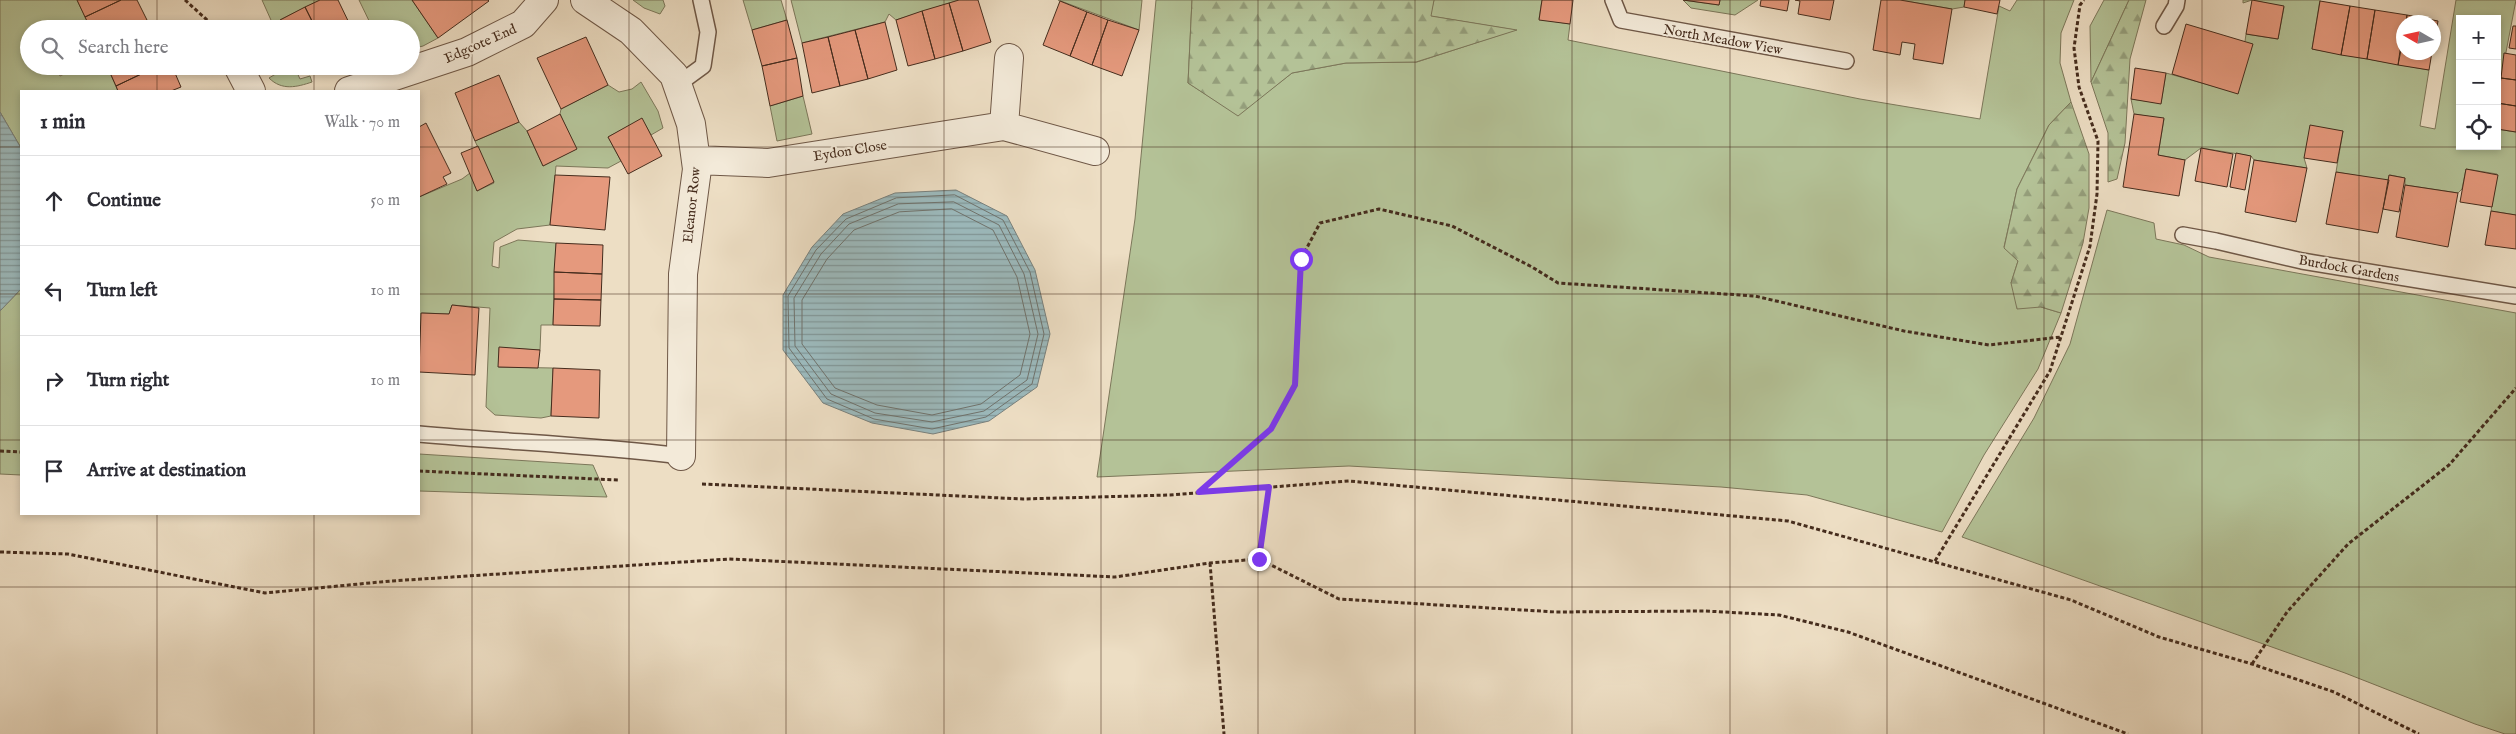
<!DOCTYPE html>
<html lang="en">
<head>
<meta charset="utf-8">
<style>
	:root { --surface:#fff; --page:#f7f7f7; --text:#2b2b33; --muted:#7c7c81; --line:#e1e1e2 }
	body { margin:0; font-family:"IM FELL English",serif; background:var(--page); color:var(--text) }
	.controls { position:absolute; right:15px; top:15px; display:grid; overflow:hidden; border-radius:0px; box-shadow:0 2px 8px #0003 }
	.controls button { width:45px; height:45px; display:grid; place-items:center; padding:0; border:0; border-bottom:1px solid var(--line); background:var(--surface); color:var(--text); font:25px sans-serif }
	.compass { position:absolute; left:2396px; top:15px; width:45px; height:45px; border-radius:50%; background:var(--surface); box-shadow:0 2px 8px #0003; rotate:279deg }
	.stop { position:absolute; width:15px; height:15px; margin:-11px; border:4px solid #7c3aed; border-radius:50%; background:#fff }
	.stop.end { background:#7c3aed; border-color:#fff; box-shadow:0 1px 5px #0008 }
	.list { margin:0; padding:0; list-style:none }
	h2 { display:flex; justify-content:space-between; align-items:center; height:65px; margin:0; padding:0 20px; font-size:21px }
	h2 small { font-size:16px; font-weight:400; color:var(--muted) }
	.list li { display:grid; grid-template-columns:32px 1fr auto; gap:15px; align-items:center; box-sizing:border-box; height:90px; padding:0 20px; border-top:1px solid var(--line) }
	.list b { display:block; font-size:19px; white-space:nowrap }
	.list em { font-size:16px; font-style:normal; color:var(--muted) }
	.icon { flex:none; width:28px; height:28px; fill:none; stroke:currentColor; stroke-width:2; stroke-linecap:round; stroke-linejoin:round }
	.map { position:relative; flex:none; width:2516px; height:734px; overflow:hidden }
	.search { position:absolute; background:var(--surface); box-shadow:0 2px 8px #0003; left:20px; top:20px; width:400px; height:55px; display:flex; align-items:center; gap:12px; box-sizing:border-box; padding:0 18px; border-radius:28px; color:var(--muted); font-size:19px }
	.panel { position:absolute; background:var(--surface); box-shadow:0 2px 8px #0003; left:20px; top:90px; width:400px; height:425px; border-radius:0px }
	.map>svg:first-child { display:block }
	.green { fill:#b4c297; stroke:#7c775a }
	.forest { fill:url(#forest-firs); stroke:#7c775a }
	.water { fill:url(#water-rules); stroke:#79817d }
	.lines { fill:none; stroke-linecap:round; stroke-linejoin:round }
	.shore { stroke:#70736d; stroke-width:1 }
	.building { fill:#e5997d; stroke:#452c1d }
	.service-casing { stroke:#6f5847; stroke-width:18 }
	.minor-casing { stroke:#6f5847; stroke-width:30 }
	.path { stroke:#452c1d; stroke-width:3; stroke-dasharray:4 2.5; stroke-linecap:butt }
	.service { stroke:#f3ead9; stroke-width:15 }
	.minor { stroke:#f3ead9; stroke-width:28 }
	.route { stroke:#7c3aed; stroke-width:6 }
	.grid { fill:none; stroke:#452c1d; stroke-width:1; stroke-opacity:0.55 }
	.labels { text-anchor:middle; stroke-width:4; stroke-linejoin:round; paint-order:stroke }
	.street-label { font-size:14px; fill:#452c1d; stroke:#f3ead9 }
</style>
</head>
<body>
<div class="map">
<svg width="2516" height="734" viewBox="0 0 2516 734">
	<defs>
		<pattern id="forest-firs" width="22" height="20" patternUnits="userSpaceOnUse" patternTransform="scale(1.25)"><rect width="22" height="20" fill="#b4c297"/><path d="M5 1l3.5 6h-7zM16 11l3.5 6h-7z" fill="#949e7b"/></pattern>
		<pattern id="water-rules" width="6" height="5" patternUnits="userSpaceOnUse" patternTransform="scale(1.25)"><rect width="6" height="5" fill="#9cbabd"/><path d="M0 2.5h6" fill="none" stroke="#819799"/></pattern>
	</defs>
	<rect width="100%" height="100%" fill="#eddec4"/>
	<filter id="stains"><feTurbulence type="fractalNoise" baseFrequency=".004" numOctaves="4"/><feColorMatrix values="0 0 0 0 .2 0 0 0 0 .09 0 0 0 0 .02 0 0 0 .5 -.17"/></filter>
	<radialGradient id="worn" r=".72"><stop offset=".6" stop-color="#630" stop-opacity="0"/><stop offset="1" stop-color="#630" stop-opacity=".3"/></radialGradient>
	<path class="green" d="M0,0H77L91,29H29V66H55L60,76L80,66H107L118,91H21V148L0,112Z
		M262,0H320L280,20L284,29H275Z
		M359,0H412L438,38L423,46L411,49V29H373Z
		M633,0H663L665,6L660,14L644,8Z
		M743,0H781L787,20L752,30Z
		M791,0H959L896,20L889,14L885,22L802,43Z
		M1058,0H1142L1139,30Z
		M1156,0H1192L1188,83L1238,115L1292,73L1346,63L1417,62L1515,30L1430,16L1434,0H1542L1539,19L1570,24L1568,40L1860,99L1980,119L1999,6L2010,11L2017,0H2074L2061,33L2060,63L2071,102L2049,125L2017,189L2004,247L2018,261L2011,283L2041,307L2061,313L2038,369L1984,455L1942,532L1807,495L1721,487L1349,466L1097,477L1135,219Z
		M1683,0L1719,5L1720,0H1758L1735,15L1691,8Z
		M1900,0H1965L1964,7L1952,9Z
		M2104,0H2129L2091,82L2090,26Z
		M2243,0H2320L2312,49L2429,70L2420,126L2435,129L2456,0H2516L2497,99V19H2460V146H2497V129L2516,132V215L2491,211L2497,174L2466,169L2462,189L2458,193L2405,185V178L2390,175L2388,181L2336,172L2343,131L2304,158L2307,168L2254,160L2251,156L2201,148L2185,160L2158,155L2164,119L2134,114L2131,99L2161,103L2166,73L2238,93L2246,34L2278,39L2284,7L2252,0L2243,3Z
		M277,66H294L300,79L310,76L312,82C297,87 282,91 269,78L279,72Z
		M641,82L658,111L663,128L651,135L642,119L608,137L621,161L608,168L556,166L550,225L517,229L494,242L492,266L499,268L500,247L518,240L556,243L553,325H541L540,350L499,348V367L553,368L551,416L541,418L495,415L486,407L490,308L452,305L449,314L422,313L419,349V197L462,179L470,173L477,191L494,183L475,141L519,122L527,131L543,166L576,149L560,114L561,109L608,85L619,92L632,89Z
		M803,96L812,134L777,141L770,106Z
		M2107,210L2154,223L2156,239L2184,245L2209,257L2516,313V734H2505L2475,724L2345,673L1962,537L2034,418L2070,344Z
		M21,289V475L0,474V311Z
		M419,454L593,465L607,497L419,491Z"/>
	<path class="forest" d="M1192,0H1434L1431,16L1517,30L1416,62L1346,63L1292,73L1238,116L1188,83Z
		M2129,0H2146L2130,59L2125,143L2117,179L2108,182V133L2091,82Z
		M2071,102L2089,154V208L2083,243L2061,313L2041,307L2017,309L2011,283L2018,261L2004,248L2017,189L2049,125Z"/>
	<path class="water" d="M0,112L21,148V289L0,311Z
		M956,190L1007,216L1035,270L1050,334L1037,387L989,421L933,434L872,423L823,403L783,350V295L812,247L843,214L895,193Z"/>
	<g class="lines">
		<path class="shore" d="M955,195L1003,220L1030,272L1044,334L1032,384L986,417L932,429L874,419L827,399L789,348L788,296L816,250L846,219L896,198Z
			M954,202L999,225L1024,274L1038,334L1027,380L984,411L932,422L875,413L831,394L795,346L794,298L821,254L849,224L898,204Z
			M952,209L993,230L1017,277L1030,334L1020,375L981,404L932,415L877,405L835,388L802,344V300L827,259L854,230L899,212Z"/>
	</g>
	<path class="building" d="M77,0H121L85,17Z
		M121,0H137L147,20L129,29H91L85,17Z
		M320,0H338L352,29H316L305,7Z
		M412,0H488L489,1L438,38Z
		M959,0H978L991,42L963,51L949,3Z
		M1542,0H1573L1570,24L1539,20Z
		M1683,0H1720L1719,5Z
		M1761,0H1789L1787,11L1760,6Z
		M1795,0H1834L1830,20L1798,14L1800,1Z
		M1881,0H1900L1952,9L1943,64L1913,59L1915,44L1902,42L1900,55L1873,50Z
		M1965,0H2000L1997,14L1964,7Z
		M2252,0L2284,6L2278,39L2246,34Z
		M1060,1L1087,12L1070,56L1043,45Z
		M2320,1L2350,6L2341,55L2312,49Z
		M949,3L963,51L935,59L922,11Z
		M2350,6L2375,10L2367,59L2341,55Z
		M305,7L316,29H284L280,20Z
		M2375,10L2407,15L2406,22H2404L2398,65L2367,59Z
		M922,11L935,59L908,66L896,20Z
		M1087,12L1108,20L1092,65L1070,56Z
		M2407,15L2438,21L2434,44V22H2406Z
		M787,20L797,58L762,66L752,30Z
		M1108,20L1139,30L1122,76L1092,65Z
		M885,22L897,70L868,79L855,30Z
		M2186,24L2253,44L2238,94L2172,74Z
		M2513,26H2516V49L2509,48Z
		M855,30L868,79L840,86L828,37Z
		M2404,35V52H2432L2429,70L2398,65Z
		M586,37L608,85L561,109L537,58Z
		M828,37L840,86L812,93L802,43Z
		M2504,53L2516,55V80L2501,78Z
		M797,58L803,96L770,106L762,66Z
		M107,66H158L116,86Z
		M158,66H172L181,87L171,91H118L116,86Z
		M2135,68L2166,73L2161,104L2131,99Z
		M499,75L519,122L475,141L455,93Z
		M2501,78L2516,80V106L2497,103Z
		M2497,103L2516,106V132L2497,129Z
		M560,114L577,149L543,166L527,131Z
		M2134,114L2164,118L2158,155L2185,160L2179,196L2123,187Z
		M642,118L662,156L628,174L608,137Z
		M426,123L451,173L443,177L447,184L419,197V127Z
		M2310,125L2343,131L2337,163L2304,158Z
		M478,146L494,182L477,191L461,153Z
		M2201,148L2233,154L2227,187L2195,181Z
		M2236,153L2251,156L2245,190L2230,187Z
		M2254,160L2307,168L2296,222L2245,212Z
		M2466,169L2498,175L2492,207L2460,202Z
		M2336,172L2389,180L2378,233L2326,224Z
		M555,175L610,177L605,230L550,225Z
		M2389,175L2405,178L2399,212L2383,209Z
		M2405,185L2458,193L2448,247L2396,237Z
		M2491,211L2516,215V249L2485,245Z
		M556,243L603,245L602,274L554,272Z
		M554,272L602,274L601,300L554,299Z
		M554,299L601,300L600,326L553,325Z
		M452,305L479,308L475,375L419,372L421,313L449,314Z
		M499,347L540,350L538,368L498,367Z
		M553,368L600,370L599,418L551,416Z"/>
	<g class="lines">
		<g class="service-casing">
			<path id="service" d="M1613,0L1621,20L1846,61
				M2164,26L2176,6L2177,0
				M677,85L703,66L708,32L701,0
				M2183,235L2216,241L2302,261L2516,296
				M419,434C506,442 594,445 681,456"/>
		</g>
		<g class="minor-casing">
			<path id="minor" d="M585,0L631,31L674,75L691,124L697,169L683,274L681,456
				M238,66L251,91
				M349,91L467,52L523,24L544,0
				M1004,126L1009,58
				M696,160L768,163L1004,126L1095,151"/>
		</g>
		<path class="path" d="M185,0L217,29
			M0,451L21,452
			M419,471L618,480
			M702,484L1023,499L1170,495L1349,481L1788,521L2071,600L2159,637L2252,664L2334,692L2419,734
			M1199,492L1271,429L1295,385L1301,259L1320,223L1379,209L1452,226L1532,267L1558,283L1755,296L1904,331L1989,345L2061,337
			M0,552L68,554L265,593L391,581L729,559L1115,577L1210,563L1259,559L1339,599L1556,612L1705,611L1779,615L1848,632L2128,734
			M1259,559L1269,487
			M1935,561L2050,371L2090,246L2097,194L2098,141L2079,87L2074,48L2080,5L2084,0
			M1210,563L1224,734
			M2252,664L2287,612L2348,544L2449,465L2516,388"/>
		<use href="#service" class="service"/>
		<use href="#minor" class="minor"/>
	</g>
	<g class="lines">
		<path class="route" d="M1259,559L1269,487L1199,492L1271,429L1295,385L1301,259"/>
	</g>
	<path class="grid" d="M157,0V29M314,0V29M472,0V734M629,0V734M786,0V734M944,0V734M1101,0V734M1258,0V734M1415,0V734M1572,0V734M1730,0V734M1887,0V734M2044,0V734M2202,0V734M2359,0V734M157,66V91M314,66V91M0,147H21M419,147H2516M0,294H21M419,294H2516M0,440H21M419,440H2516M157,514V734M314,514V734M0,587H2516"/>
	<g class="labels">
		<g class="street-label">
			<text transform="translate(1723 39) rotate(10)" y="5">North Meadow View</text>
			<text transform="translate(480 43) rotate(-24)" y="5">Edgcote End</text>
			<text transform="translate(850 150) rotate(-9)" y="5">Eydon Close</text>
			<text transform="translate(691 205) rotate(-84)" y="5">Eleanor Row</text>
			<text transform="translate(2349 268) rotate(10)" y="5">Burdock Gardens</text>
		</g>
	</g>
	<rect width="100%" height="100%" filter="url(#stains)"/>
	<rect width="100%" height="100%" fill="url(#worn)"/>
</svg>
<div class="controls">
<button>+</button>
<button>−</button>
<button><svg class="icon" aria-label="locate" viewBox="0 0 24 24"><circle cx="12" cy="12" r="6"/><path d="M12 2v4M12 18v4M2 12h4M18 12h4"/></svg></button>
</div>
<svg class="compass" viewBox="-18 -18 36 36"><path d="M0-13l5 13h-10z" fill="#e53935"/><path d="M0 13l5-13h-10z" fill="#7c7c81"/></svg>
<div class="stop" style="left:1301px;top:259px"></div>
<div class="stop end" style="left:1259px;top:559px"></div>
<div class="search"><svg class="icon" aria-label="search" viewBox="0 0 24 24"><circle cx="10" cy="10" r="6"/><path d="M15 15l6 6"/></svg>Search here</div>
<section class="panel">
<h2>1 min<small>Walk · 70 m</small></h2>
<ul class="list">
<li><svg class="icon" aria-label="ahead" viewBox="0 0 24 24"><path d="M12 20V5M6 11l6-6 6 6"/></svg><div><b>Continue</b></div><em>50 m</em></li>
<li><svg class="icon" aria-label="left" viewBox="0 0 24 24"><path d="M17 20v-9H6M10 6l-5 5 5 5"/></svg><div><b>Turn left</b></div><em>10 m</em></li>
<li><svg class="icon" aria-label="right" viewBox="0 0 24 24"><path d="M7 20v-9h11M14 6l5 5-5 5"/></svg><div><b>Turn right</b></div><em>10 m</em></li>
<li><svg class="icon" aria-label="arrive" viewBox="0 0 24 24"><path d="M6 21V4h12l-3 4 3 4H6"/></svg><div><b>Arrive at destination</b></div></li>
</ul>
</section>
</div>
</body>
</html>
